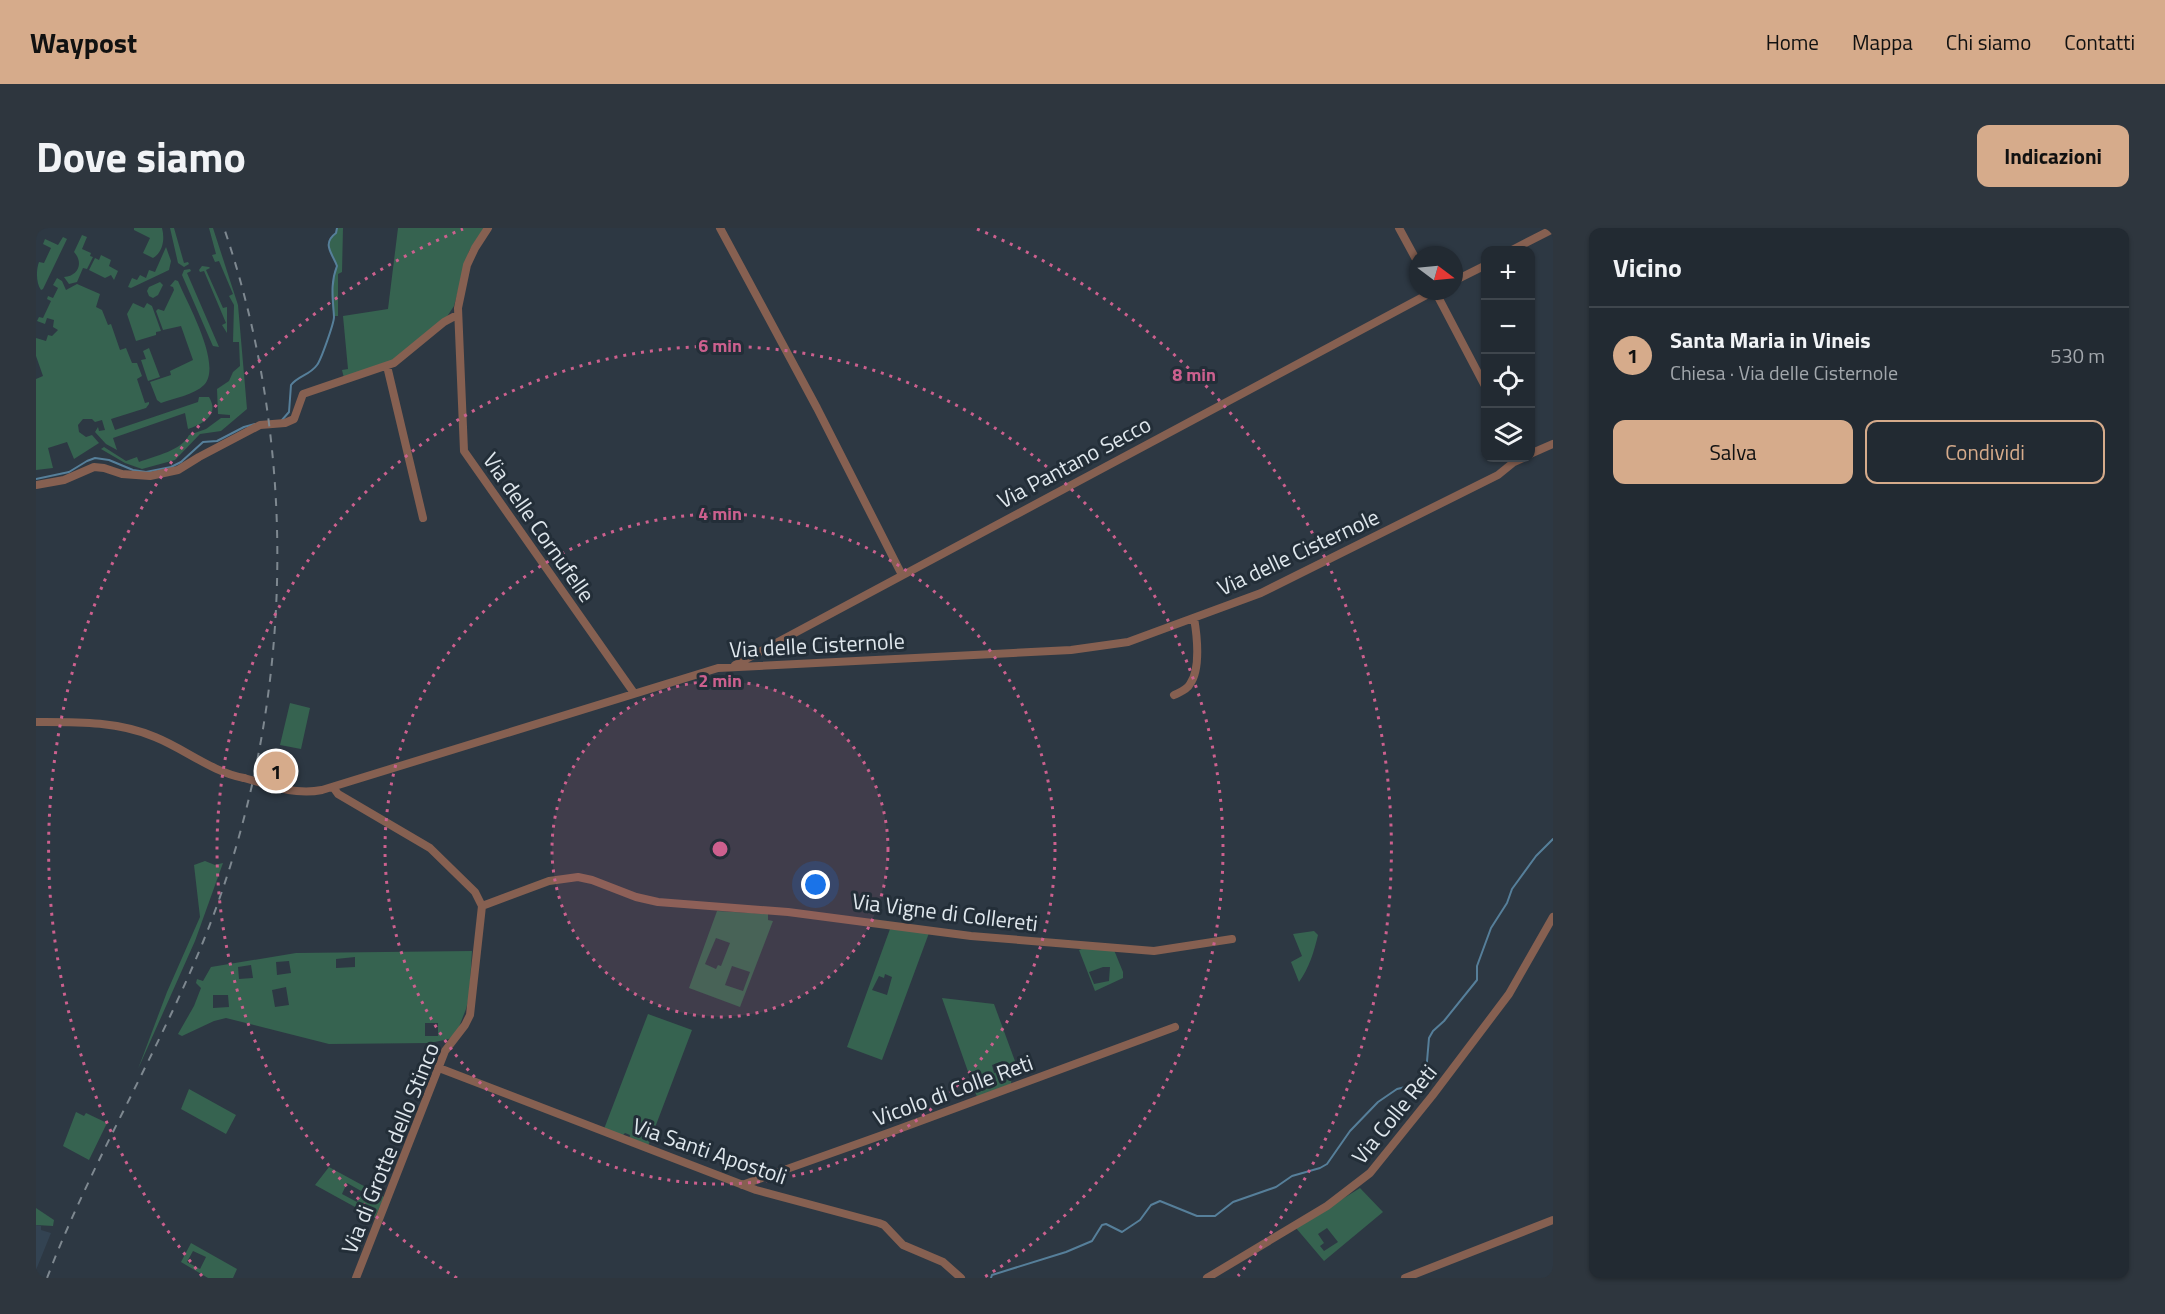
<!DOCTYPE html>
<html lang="it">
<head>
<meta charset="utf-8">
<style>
	:root { --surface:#222a32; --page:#2e363e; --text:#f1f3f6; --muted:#a2a7ac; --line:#3f464d; --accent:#d6ab8b }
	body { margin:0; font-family:"Titillium Web",sans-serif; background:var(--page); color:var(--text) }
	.controls { position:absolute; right:18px; top:18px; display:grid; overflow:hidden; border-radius:12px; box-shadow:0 2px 4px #0004 }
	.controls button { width:54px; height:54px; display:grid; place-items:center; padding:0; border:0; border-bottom:2px solid var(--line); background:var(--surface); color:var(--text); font:30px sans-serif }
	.compass { position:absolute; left:1373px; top:18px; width:54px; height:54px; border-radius:50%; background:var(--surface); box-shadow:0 2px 4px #0004; rotate:106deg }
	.you { position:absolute; left:780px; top:657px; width:21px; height:21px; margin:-15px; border:4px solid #fff; border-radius:50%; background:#1a73e8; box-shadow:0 0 0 9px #1a73e833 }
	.badge { display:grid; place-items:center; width:39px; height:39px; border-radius:50%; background:var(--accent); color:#111; font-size:20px; font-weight:700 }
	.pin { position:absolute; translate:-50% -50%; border:3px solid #fff; box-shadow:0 2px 6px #0006 }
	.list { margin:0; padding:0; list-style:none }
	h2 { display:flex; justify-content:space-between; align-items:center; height:78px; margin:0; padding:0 24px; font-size:26px }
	h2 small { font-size:20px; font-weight:400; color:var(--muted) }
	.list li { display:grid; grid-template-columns:39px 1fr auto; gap:18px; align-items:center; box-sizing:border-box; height:96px; padding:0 24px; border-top:2px solid var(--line) }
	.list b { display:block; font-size:22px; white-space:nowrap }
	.list p { margin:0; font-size:20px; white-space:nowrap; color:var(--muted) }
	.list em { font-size:20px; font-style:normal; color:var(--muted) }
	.actions { display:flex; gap:12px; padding:18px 24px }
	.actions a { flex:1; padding:14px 0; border:2px solid var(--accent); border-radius:12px; text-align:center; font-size:21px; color:var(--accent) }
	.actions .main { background:var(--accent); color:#111 }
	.icon { flex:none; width:33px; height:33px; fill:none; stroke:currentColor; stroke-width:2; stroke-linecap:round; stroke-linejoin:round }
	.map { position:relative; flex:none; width:1517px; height:1050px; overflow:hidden; border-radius:12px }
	header { display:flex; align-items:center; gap:36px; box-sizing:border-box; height:84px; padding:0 30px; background:var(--accent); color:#111 }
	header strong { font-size:28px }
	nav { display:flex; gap:33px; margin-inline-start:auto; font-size:21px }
	.intro { display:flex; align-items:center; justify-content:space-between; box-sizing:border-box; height:144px; padding:0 36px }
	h1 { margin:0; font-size:42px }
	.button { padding:15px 27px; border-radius:12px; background:var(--accent); color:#111; font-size:21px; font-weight:700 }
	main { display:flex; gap:36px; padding:0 36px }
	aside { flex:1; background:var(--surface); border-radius:12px; box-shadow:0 2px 4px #0004 }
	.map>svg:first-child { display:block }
	.built { fill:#334352 }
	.green { fill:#366350; fill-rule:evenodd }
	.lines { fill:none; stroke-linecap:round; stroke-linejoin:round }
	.stream { stroke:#567f9a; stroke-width:2 }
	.minor { stroke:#866051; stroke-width:8 }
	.rail { stroke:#7e8890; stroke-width:2; stroke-dasharray:8 8; stroke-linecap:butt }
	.minor-bridge { stroke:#866051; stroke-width:8 }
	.ring { fill:none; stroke:#cc608e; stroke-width:3; stroke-dasharray:3 6 }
	.labels { text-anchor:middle; stroke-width:6; stroke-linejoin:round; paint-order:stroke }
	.street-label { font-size:22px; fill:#dfe7ed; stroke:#232e38 }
	.centre { fill:#cc608e; stroke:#232e38; stroke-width:3 }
	.ring-label { font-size:18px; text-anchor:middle; font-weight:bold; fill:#cc608e; stroke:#232e38; stroke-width:6; stroke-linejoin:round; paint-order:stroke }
</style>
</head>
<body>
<header>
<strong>Waypost</strong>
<nav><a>Home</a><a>Mappa</a><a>Chi siamo</a><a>Contatti</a></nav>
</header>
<div class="intro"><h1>Dove siamo</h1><a class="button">Indicazioni</a></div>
<main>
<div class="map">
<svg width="1517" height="1050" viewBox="0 0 1517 1050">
	<rect width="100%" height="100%" fill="#2d3843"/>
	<path class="built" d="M0,997L5,998V1002L15,1005L0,1042Z"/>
	<path class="green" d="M98,0H126C129,11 127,24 117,30L107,25L114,10L98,2Z
		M134,0H138L148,35L152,34L153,36L148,39L142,35Z
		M173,0H177L202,77L211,181L185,203L164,206L139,232L106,241L89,235L65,221L68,219L90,233L101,229L103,234C120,228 146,222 153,207L170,201L185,190H194V187L182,186L181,161L193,153L197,144L204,138L203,114H197L198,77L193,68L197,66L183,33L179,34L176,27L180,26Z
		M301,0H307L306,44L302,46V88H298C294,71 295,55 301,38C297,26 286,16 300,5Z
		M362,0H448L433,23L418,78L408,93L361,132L308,150L306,142L312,141L307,88L352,81Z
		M46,7L51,9L46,21L55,25L54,28L57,29L51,41L47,40L41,54L33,56L28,49C42,48 48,35 38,24Z
		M27,9L31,11L7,61L5,62C0,55 0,42 3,34L8,35L15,20L7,16L9,11L22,17Z
		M130,19L135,33L133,42L95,60L92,59L96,50L101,52L104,47L110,50L113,42L119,44Z
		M65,27L75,32L73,38L82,43L78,52L75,47L69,50L53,42L59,30L63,32Z
		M166,38L173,39L174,40L170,42L187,80L191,79V105L186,97L190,95L168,43L164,44L163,42Z
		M154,41L155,43L151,45L183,119L177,118L176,116L146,47L148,42Z
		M21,50L26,53L30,62L41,56L64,66L60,79L66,82L72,97L75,96L84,122L90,120L96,135H101L106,148L101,151L109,175L113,174V176L110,180L75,191L79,202L162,174L163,169H173C184,187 167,196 152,201L149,185L77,210L81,222L70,216L59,204L62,199L63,203L69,202L66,192L59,194L56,191H47L42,197L43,204L50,209L56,207L63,215L38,231L31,214L12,220L17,240L0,242V151L7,148L0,128V110L10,113L12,107L16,108L22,102L17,99L18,92L11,90L9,96L1,93L3,89L7,90L15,73L11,71L12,68L17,70L22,60L17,57Z
		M139,52L142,53C151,75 187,137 168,157C158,167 138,170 125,175L121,172L114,154L135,147L134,143L157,132L145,98L127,102L120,83L122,81L128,83L138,62L137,59L134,58Z
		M124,54L127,57L122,67L117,70L113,68L111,63L113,59Z
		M97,75L108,80L111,75L116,78L125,103L120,104V107L100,113L91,86Z
		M113,120L124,149L112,153L105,132L110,131L107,123Z
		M254,475L274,480L265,521L244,517Z
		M169,633L179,637L187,635L159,713L102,841L131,764L164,689L158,637Z
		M681,683L732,686V692L737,693L704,779L653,760ZM680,710L694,715L685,738L682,737L680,741L669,736ZM696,738L714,744L707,763L689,757Z
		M854,701L893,705L846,832L811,819ZM849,746L856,749L851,767L836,762L843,748L848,750Z
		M1278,703L1282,707C1278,724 1273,740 1263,754L1255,734L1266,728L1257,706Z
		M1048,720L1078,722L1087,744V750L1059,763L1043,722ZM1067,739H1074L1073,753L1058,756L1053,744Z
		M436,723L433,770L430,781L421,804L413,811L394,815L293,816L190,790L178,793L146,808L142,806L158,778L165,760L160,755L161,751L167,753L175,739L260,725ZM319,729V739L300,740V731ZM253,733L255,745L241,747L240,734ZM215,737L217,750L203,751L202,739ZM250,759L253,777L239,779L236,762ZM177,767H192L193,779L177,780ZM389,795H402V808H389Z
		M906,770L958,776L983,844L976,846L975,856L941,869ZM967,833L972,851L965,853L962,844L958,845L956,837Z
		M612,786L656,802L612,918L593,911L594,907L589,905L586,908L568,901Z
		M153,861L200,887L190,906L145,881Z
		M40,884L48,888L50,885L71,895L53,932L27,918Z
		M293,939L348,969L339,990L279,957ZM311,955L327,964L321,974L306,966Z
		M1324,960L1347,984L1288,1033L1260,1000ZM1291,1000L1302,1014L1288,1023L1284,1018L1288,1015L1282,1006Z
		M0,980L18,992L17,998L0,997Z
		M155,1015L201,1041L197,1050H172L145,1034ZM157,1023L170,1029L164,1041L151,1034Z"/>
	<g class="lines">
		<path class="stream" d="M246,192L253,184L255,157C262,148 274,147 281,137C285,132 298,95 298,89C297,70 294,56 301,38C297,26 285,16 300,5L301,0
			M0,251L33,244L51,233L59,230L73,232L97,242L110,244L135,239L145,234L167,214L181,213L208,199L219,196
			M955,1050L956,1047L1030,1024L1056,1013L1066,997L1070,996L1086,1004L1104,992L1115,977L1124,973L1161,988H1179L1197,974L1240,959L1256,948L1284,940L1291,936L1314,903L1342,874L1361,861L1382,856L1390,845L1393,810L1397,803L1408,793L1441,752V738L1455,700L1471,675L1476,661L1500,628L1517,611"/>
		<path class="minor" d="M452,0L439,20L431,37L422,80L428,223L598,465
			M684,0L781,180L866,347
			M1363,0L1382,35
			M1476,22L1517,1
			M1418,53L1450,37
			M1399,63L1450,160
			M351,138L387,290
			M1494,226L1517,216
			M1478,234L1487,230
			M0,257L28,252L58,239L68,240L86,246L114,248L142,242L163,229L224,197L249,195L258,191L267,166L358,135L408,94L421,87
			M699,437L1398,63
			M1138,467C1144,464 1151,462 1154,456C1165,441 1161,407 1158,390
			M0,494C41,494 81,493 119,509C149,521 176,544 208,550
			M229,556C247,562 266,566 286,562L682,440L1035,422L1092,414L1225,365L1462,247L1478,234V230
			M297,559L302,566L394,620L439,664L446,678L434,787L429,797L409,823L320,1050
			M446,678L513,653L542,649L556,652L600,669L622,674L752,684L935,708L1118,723L1196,711
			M403,840L720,962L843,995L848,997L867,1017L907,1034L925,1050
			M706,957L852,905L1139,799
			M1171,1050L1291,978L1334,945L1396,868L1473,766L1517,689
			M1369,1050L1517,992"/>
		<path class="rail" d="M11,1050C55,935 120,829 167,714C258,490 266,229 188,0"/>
		<path class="minor-bridge" d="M208,550L229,556"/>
	</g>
	<circle cx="684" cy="621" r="168" fill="#cc608e" fill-opacity=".12"/>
	<g class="ring">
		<circle cx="684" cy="621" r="168"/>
		<circle cx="684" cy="621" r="335"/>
		<path d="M421 1050A503 503 0 1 1 947 1050"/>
		<path d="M166 1048A671 671 0 0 1 427 1M941 1A671 671 0 0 1 1202 1048"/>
	</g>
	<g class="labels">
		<g class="street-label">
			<text transform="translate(1038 234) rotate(-28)" y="8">Via Pantano Secco</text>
			<text transform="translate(503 299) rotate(55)" y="8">Via delle Cornufelle</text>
			<text transform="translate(1262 324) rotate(-25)" y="8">Via delle Cisternole</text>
			<text transform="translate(781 417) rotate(-3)" y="8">Via delle Cisternole</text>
			<text transform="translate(909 684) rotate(7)" y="8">Via Vigne di Collereti</text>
			<text transform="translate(917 862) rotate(-20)" y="8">Vicolo di Colle Reti</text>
			<text transform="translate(1358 886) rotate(-51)" y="8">Via Colle Reti</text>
			<text transform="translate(354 920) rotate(-68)" y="8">Via di Grotte dello Stinco</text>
			<text transform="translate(674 923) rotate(19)" y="8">Via Santi Apostoli</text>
		</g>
	</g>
	<circle cx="684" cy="621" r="9" class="centre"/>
	<g class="ring-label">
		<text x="684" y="124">6 min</text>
		<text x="1158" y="153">8 min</text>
		<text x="684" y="292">4 min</text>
		<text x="684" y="459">2 min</text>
	</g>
</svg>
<div class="controls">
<button>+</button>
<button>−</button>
<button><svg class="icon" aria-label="locate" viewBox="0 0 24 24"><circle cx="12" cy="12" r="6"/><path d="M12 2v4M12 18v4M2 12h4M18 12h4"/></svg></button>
<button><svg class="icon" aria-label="layers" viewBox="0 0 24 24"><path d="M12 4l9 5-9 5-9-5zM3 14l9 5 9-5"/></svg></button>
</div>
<svg class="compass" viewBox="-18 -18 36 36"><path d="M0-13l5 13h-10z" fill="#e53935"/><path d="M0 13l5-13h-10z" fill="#a2a7ac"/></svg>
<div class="you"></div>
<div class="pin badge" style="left:240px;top:543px">1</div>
</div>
<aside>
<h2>Vicino<small></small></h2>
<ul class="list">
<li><span class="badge">1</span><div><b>Santa Maria in Vineis</b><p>Chiesa · Via delle Cisternole</p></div><em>530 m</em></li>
</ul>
<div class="actions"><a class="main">Salva</a><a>Condividi</a></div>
</aside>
</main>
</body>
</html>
